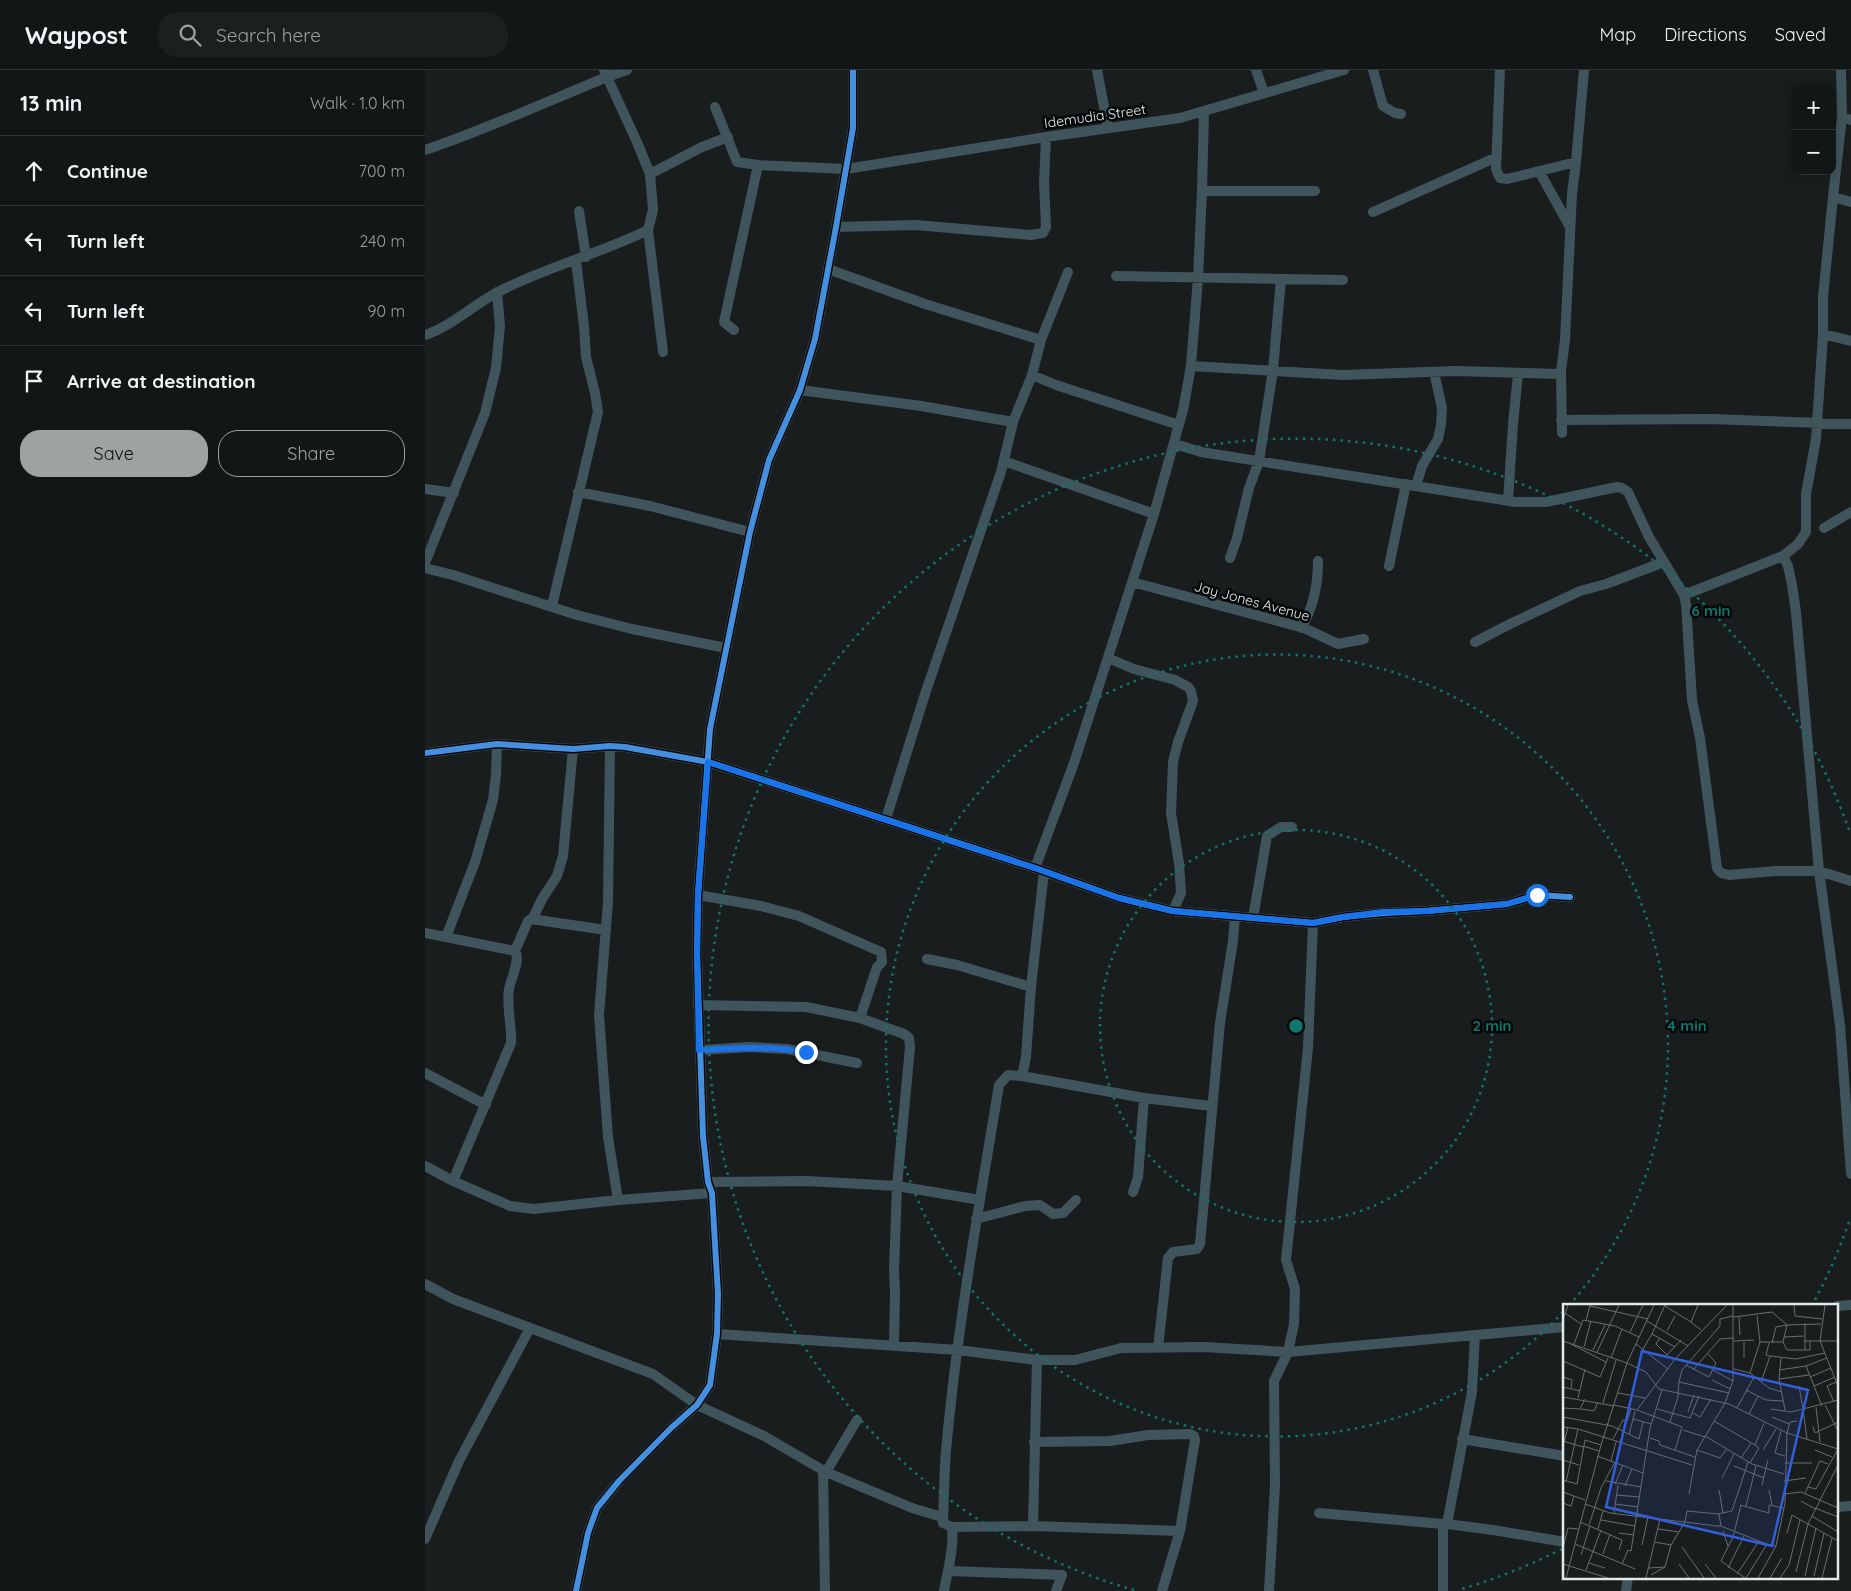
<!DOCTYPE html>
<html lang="en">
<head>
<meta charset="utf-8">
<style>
	:root { --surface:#131616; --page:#1c1f1f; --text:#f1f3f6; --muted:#9d9fa1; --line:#323535; --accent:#9da2a2 }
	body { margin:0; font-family:Quicksand,sans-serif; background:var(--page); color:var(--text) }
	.controls { position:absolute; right:15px; top:15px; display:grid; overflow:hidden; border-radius:10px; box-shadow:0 2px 12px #0003 }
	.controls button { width:45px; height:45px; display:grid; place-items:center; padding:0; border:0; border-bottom:1px solid var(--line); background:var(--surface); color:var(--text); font:25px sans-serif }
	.stop { position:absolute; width:15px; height:15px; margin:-11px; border:4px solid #1a73e8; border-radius:50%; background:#fff }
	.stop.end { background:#1a73e8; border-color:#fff; box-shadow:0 1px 5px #0008 }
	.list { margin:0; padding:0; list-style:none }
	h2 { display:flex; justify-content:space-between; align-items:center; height:65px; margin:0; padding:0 20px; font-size:21px }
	h2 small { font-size:16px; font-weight:400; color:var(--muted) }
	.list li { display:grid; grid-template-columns:32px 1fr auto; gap:15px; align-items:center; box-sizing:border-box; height:70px; padding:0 20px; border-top:1px solid var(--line) }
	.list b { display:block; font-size:19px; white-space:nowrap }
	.list em { font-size:16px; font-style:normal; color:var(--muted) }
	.actions { display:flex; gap:10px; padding:15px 20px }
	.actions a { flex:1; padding:11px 0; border:1px solid var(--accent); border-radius:20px; text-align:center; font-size:18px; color:var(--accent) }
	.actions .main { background:var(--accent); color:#111 }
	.icon { flex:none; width:28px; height:28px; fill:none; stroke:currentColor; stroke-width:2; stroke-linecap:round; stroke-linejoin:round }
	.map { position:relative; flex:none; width:1426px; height:1521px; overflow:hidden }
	header { display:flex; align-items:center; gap:30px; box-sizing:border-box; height:70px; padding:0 25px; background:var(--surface); border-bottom:1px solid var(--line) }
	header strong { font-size:24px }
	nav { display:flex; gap:28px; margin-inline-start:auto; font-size:18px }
	.search { width:350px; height:45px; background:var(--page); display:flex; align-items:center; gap:12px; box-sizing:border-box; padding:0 18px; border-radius:20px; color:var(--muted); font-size:19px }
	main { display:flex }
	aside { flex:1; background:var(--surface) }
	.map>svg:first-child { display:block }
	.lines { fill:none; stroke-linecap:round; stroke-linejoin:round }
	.minor { stroke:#40555b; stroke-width:10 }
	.cycleway-casing { stroke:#050808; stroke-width:9 }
	.cycleway { stroke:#468fdf; stroke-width:6 }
	.route { stroke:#1a73e8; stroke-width:6 }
	.ring { fill:none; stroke:#0f766e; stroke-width:2.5; stroke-dasharray:2.5 5 }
	.labels { text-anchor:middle; stroke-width:5; stroke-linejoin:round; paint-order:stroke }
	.street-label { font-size:14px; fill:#e4eaea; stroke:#050808 }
	.inset-road { fill:none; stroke:#6a6f6f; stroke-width:1 }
	.view { fill:#315eda; fill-opacity:0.15; stroke:#315eda; stroke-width:2.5 }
	.inset-edge { fill:none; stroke:#e4eaea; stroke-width:2.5 }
	.centre { fill:#0f766e; stroke:#050808; stroke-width:2.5 }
	.ring-label { font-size:15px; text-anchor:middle; font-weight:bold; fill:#0f766e; stroke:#050808; stroke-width:5; stroke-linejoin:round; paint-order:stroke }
</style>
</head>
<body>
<header>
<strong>Waypost</strong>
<div class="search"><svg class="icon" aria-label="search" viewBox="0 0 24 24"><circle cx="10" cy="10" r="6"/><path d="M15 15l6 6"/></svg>Search here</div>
<nav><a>Map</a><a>Directions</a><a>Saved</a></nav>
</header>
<main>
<aside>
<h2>13 min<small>Walk · 1.0 km</small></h2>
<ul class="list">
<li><svg class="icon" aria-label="ahead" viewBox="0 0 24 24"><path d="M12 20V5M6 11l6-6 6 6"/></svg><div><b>Continue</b></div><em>700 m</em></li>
<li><svg class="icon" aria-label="left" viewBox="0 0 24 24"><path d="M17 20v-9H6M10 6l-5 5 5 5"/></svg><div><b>Turn left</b></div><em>240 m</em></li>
<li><svg class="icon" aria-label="left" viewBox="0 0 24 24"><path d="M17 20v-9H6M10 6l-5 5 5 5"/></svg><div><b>Turn left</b></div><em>90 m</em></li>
<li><svg class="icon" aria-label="arrive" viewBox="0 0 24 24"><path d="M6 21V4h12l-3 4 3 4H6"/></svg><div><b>Arrive at destination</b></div></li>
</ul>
<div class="actions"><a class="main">Save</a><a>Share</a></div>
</aside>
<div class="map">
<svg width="1426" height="1521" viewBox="0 0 1426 1521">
	<rect width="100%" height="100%" fill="#191d1d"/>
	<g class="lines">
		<path class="minor" d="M179,0L182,7L202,0
			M672,0L683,58
			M831,0L839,23
			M948,0L958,36L970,43L976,44
			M1075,0L1071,99L1075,108L1082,109L1151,92L1147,124L1140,270L1136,301L1137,363
			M1416,0L1417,47L1426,50
			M290,37L312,92L333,95L421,99L621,67L755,48L919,0
			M1417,47L1408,127L1426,132
			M0,80C62,59 121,32 182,7L212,72L225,104L228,140L223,160L238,282
			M1151,92L1159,0
			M1114,101L1145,157
			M225,104L277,77L303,67
			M777,121H890
			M154,141L161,187
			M948,142L1072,87
			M411,157L491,155L606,165L618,163L621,157L619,113L621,67
			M403,199L500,234L616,270
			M691,206L918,210
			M309,260L299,252L333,95
			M1398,264L1426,271
			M0,265C27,256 48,235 73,222C121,197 174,184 223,160
			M766,296L918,305L1030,301L1136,304
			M607,305L616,270L643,202
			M375,320L496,336L588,352L607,305L631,315L754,355
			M1136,350L1285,349L1426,354
			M750,374L776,382L1091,432H1121L1192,417L1197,418L1203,422L1224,467L1259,525L1261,534L1267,630L1275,668L1292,798L1296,803L1304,805L1351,801H1394L1426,811
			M579,391L729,444
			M991,416L997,396L1013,369L1016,355L1017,338L1009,302
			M0,419L29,423
			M153,422L225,436L325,462
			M1083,431L1088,354L1093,304
			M1399,458L1426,442
			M1358,486L1373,474L1381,462V424L1391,369L1398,264V227L1408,127
			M805,488L812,468L824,418L834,391L848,300L856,209
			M0,493L60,343L71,298L75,256L72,222
			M964,496L981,414
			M0,498L28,505L152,545L207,559L301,578
			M707,512L879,558L913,574L939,569
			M1259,525L1358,486L1363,496L1367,515L1371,542L1394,801L1415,955L1426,1104
			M127,536L173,342L170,323L161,287L159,256L151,191
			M876,558C889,537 893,515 893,491
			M1050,572L1087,553L1155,521L1181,514L1239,492
			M683,588L709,599L750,610L763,617L766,621L768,631L753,672L748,692L746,743L754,793L756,823L748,841
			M185,676L183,832L174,945L183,1067L193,1130L287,1123
			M0,683L72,674L148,679L185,676L200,677L283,692L610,798L694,828L748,841L888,853L918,847L958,843L1001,841L1082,834L1112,825L1145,827
			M461,749L500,624L576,402L588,352
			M610,798L649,693L729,444L758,340L766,296L773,208L777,121L779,42
			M273,825L336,836L374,846L456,882L457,892L452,897L435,948
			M108,848L117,829L132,806L138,786L148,679
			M828,848L842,766L856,757H867
			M0,863L90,881C96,890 86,908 84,919C81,934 87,955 86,973L28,1111
			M21,867L50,792L68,730L71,705L72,674
			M90,881L103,851L106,849L181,860
			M502,889L532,895L606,917
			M273,935L381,937L435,948L479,964L484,968L485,977L472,1116L469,1201L470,1223L469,1275
			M275,980L325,977L362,979L432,993
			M0,1003L61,1035
			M597,1006L601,987L606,917L619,801
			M0,1096L28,1111L85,1136L109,1139L193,1130
			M283,1112L381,1111L472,1116L555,1130
			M708,1122L713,1107L719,1028
			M551,1149L600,1136L615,1135L628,1144L638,1143L651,1130
			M0,1214L28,1229L228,1304L272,1335L339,1366L401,1402L487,1438L517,1447L518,1453L527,1457C529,1479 523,1499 519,1521
			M1412,1236L1426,1235
			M292,1264L533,1280L612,1290H650L696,1278L779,1277L863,1282L1140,1257
			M733,1278L743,1188L748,1182L772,1179L775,1174L795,953L808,871L810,847
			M1037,1369L1140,1386
			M609,1372L685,1371L723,1365L765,1364L769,1366L770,1370L755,1461L737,1521
			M398,1400L400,1521
			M401,1402L432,1350
			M1412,1437L1426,1436
			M894,1443L1018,1454
			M518,1453C519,1429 519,1404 521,1381C532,1258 554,1136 574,1015L583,1005L597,1006L719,1028L786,1036
			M1022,1454L1068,1460L1140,1472
			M608,1456L612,1290
			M527,1457L608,1456L755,1461
			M0,1469L34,1391L105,1258
			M524,1501L637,1505L631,1521
			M151,1521L163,1463L172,1438L194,1411L246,1358L272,1335L285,1315L292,1264L293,1224L287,1123L283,1112L278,1066L272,884L273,825L285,659L325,462L344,390L375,320L390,269L411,157L428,58V0
			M844,1521L850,1416L849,1311L863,1282L869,1254L870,1219L861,1190L883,978L888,853
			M1018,1521V1454H1022L1047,1322L1050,1265
			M1201,1521L1203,1507"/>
		<g class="cycleway-casing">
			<path id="cycleway" d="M0,683L72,674L148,679L185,676L200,677L283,692L610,798L694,828L748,841L888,853L918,847L958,843L1001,841L1082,834L1112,825L1145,827
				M151,1521L163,1463L172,1438L194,1411L246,1358L272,1335L285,1315L292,1264L293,1224L287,1123L283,1112L278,1066L272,884L273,825L285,659L325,462L344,390L375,320L390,269L411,157L428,58V0"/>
		</g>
		<use href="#cycleway" class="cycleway"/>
	</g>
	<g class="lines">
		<path class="route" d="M381,982C346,976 311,978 274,980L272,884L273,825L283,692L610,798L694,828L748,841L888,853L918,847L958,842L1001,841L1082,834L1112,825"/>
	</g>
	<g class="ring">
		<circle cx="871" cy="956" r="196"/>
		<path d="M1138 1242A391 391 0 1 1 1147 1232"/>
		<path d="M1424 1152A587 587 0 0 1 1389 1232M1137 1479A587 587 0 0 1 1033 1520M709 1520A587 587 0 1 1 1424 760"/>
	</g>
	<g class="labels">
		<g class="street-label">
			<text transform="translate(670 46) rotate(-8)" y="5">Idemudia Street</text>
			<text transform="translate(827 531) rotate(15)" y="5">Jay Jones Avenue</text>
		</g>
	</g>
	<g transform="translate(1138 1234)">
		<rect width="275" height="275" fill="#191d1d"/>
		<path class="inset-road" d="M102,1L89,30L112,43M135,1L128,18L138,26M231,1L232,12L259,15M262,1L257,37L275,82M27,2L85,15M102,2L128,18M2,9L18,20M171,13L209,8L224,21M176,13L177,31M0,16L5,1M23,17L27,1M84,17L125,42M104,27L112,12M67,28L80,1M221,33L241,32M97,34L93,40L104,51L118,36M0,37L64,59M171,37L191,36M241,37H275M181,38V54M197,38H220L224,46H247V37M220,38L224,21L258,20M6,39L43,58M206,39L203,51L207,52L233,55L262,49M209,39L213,23L224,21M11,40L20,16L52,22L76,33M73,40L105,65M21,43L28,17M80,45L89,30M30,46L42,21M242,46V19M34,48L56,1M48,54L59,25M218,54L216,75L222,106M0,57L37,73L45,54M64,59L83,68L96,85L166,100L224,129L275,145M123,61L146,73L153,59L145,50M243,62L259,102M171,65L187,69L206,84L219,88M130,66L157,35L171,34M150,66L170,77M216,66L243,62L264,54M187,69L197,38L194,12M0,73L9,76L8,84M247,73L268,64M216,75L246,71M149,76L167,85M116,78L119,66L157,22V15L170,12M198,78L207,52M251,82L272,73M0,83L17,87M183,86L203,96L220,97M55,89L82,94M115,89L116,78L166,89M0,93L51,102M15,94L22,65M271,98L264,82L273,78M40,99L53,56M51,101L74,106L112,55L164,1M262,101L275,127M253,103L257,138M0,104L17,105L22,95M174,104L191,73M18,105L31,107L35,98M94,105L127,114L136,92M208,105L228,108L240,105L236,82M74,106L119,123L112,146M125,108L131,91M130,109L137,113L148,95M186,110L195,92M0,113L49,122L76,135L80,118M209,113L226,120M70,115L88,120M151,117L192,141M107,118L116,89M0,123L15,125L129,161M250,123L252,129L275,118M120,126L142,133M218,127L212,149L222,152M66,131L72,107M142,132L189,160L221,170M87,134L96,137L97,141L132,153M50,135L60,116L64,117L68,105M244,135L240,105L275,96M0,137L20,143M0,142L5,123M20,142L36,147M134,146L157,154L163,146M200,146L213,125M252,146L269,153M34,152L80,169M178,154L188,139M0,156L16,161M48,157L53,138M187,159L196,144L192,141L201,119M222,159H249M171,162L201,174M159,174L171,150M0,176L14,180L22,136L38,141M43,177L78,183M221,177L243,174M3,178L15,125M52,180L60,161M199,181L205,156M62,182L69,165M245,183L253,185L275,145M156,186L160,209M206,186L209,201M0,188L22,196M242,189L257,157L265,160M126,190L134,146L162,99L170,77V1M222,190L238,188L275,204M53,191L77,193M238,197L252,205M0,199L8,202L11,192M22,200L47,209L154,222H158L156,210M52,200L75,203M177,201L206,209V201L220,204M178,201L170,233L158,257L182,274M183,202L193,162M252,204L275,213M51,209L55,181M249,212L275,228M38,216L72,222M17,218L59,236L56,246M26,221L38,184L52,158M158,222L196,237M35,225L40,207M95,225L116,228M160,227L165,242M56,229L71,231M224,229L229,211L275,237M92,238L108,241M12,240L72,265M79,241L85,213M119,243L141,274M0,244L5,224L15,225M40,250L47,230M18,251L27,222M26,259L42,264M0,260L45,274M59,260L65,246L68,247L87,124L99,86M116,260L126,274M142,260L153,274M102,263L108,241L122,218L124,207L155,210L169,207L185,158M86,264L102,263L88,271M165,264L181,232M23,266L38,226M233,268L245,220L275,161M174,270L196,237L204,240M242,272L253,224M251,272L261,229M3,274L38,141L64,59L91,1M83,274L97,215M183,274L204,240L213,242M195,274L213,242L222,199L224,129L227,118L234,117M207,274L219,254M217,274L226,261L237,216M259,274L269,234"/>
		<path class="view" d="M79,47L245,86L209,242L43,203Z"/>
		<rect width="275" height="275" class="inset-edge"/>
	</g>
	<circle cx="871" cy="956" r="8" class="centre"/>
	<g class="ring-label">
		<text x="1286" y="546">6 min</text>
		<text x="1067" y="961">2 min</text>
		<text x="1262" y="961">4 min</text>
	</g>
</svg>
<div class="controls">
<button>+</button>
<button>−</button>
</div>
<div class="stop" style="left:1112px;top:825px"></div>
<div class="stop end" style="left:381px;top:982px"></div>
</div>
</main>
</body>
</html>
